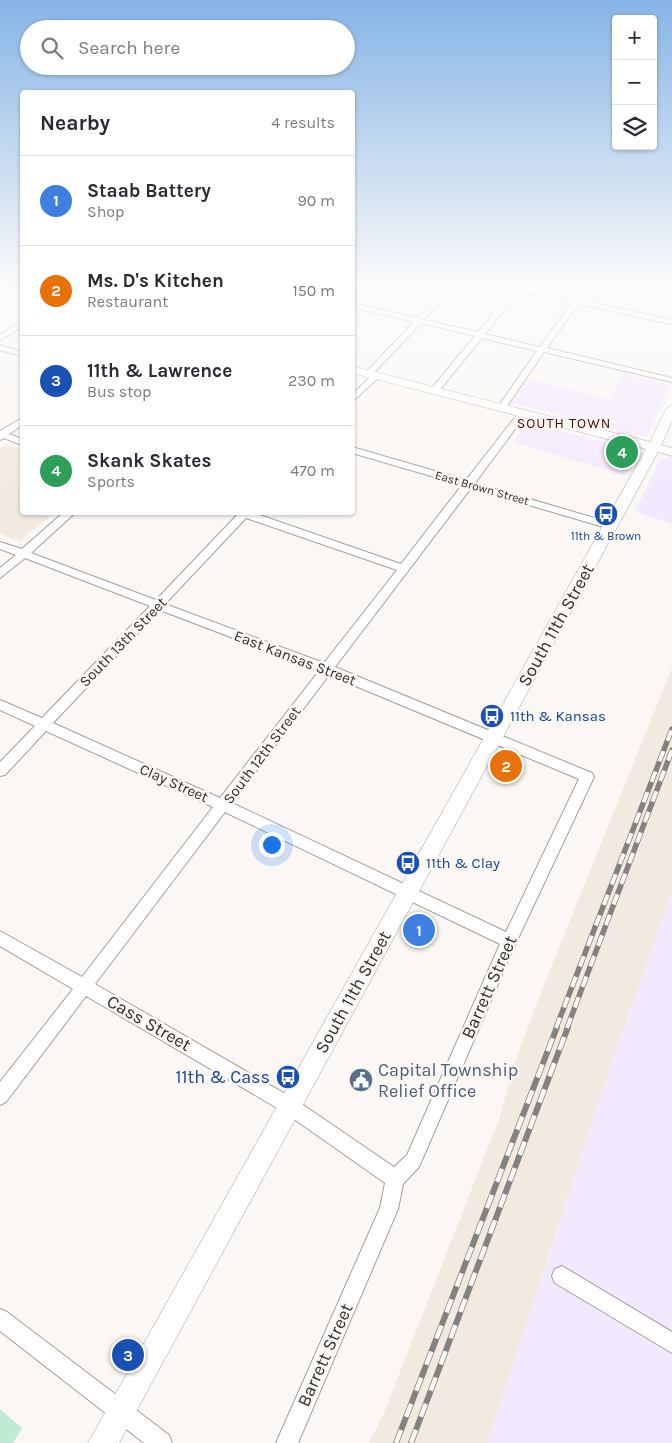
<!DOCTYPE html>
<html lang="en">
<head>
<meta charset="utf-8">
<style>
	:root { --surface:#fff; --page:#f7f7f7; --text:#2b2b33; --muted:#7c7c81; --line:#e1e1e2; --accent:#b45309 }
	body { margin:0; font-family:Karla,sans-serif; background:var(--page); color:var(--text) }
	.controls { position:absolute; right:15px; top:15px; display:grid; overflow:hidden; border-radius:5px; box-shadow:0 1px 4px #0004 }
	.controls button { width:45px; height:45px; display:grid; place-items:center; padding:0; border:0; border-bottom:1px solid var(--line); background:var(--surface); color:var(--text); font:25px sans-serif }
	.you { position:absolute; left:271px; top:844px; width:18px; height:18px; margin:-12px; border:4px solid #fff; border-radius:50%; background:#1a73e8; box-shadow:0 0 0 8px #1a73e833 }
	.badge { display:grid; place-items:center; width:32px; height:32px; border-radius:50%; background:var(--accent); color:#fff; font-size:16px; font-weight:700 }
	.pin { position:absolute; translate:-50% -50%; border:2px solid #fff; box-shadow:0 1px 5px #0006 }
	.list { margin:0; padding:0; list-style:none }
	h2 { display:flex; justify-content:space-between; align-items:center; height:65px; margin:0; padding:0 20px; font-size:21px }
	h2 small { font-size:16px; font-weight:400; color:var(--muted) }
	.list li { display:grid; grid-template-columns:32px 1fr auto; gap:15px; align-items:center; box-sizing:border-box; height:90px; padding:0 20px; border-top:1px solid var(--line) }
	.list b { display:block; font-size:19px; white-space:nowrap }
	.list p { margin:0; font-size:16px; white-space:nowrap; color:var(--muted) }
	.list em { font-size:16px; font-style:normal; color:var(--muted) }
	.icon { flex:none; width:28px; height:28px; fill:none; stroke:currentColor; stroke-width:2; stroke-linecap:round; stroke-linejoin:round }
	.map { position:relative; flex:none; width:672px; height:1443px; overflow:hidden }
	.search { position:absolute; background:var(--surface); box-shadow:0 1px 4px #0004; left:20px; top:20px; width:335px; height:55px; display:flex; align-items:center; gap:12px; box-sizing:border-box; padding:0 18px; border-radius:28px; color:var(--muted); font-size:19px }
	.panel { position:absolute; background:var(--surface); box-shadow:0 1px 4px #0004; left:20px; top:90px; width:335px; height:425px; border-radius:5px }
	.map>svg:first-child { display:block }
	.commercial { fill:#f3e9fe }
	.built { fill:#f2eae1 }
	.green { fill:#beebd4 }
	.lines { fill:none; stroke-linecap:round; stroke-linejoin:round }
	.street-casing { stroke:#a2a09d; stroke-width:2 }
	.secondary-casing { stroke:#a2a09d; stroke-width:1 }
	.street { fill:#fff; fill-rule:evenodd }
	.secondary { fill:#fff; fill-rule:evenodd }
	.rail-far1-casing { stroke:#848281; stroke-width:5.5 }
	.rail-casing { stroke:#848281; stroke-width:6 }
	.rail-far1 { stroke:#faf7f4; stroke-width:4; stroke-dasharray:11; stroke-linecap:butt }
	.rail { stroke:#faf7f4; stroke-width:4.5; stroke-dasharray:14; stroke-linecap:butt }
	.labels { text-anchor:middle; stroke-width:5; stroke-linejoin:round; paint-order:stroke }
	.far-street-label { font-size:12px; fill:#302f2e; stroke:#faf7f4 }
	.far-transit-label { font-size:12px; fill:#164399; stroke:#faf7f4 }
	.far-neighbourhood-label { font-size:14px; letter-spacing:1px; fill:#500e00; stroke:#faf7f4 }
	.street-label { font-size:15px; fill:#302f2e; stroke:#faf7f4 }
	.transit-label { font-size:15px; fill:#164399; stroke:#faf7f4; text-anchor:start }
	.near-street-label { font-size:18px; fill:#302f2e; stroke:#faf7f4 }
	.near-service-label { font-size:18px; fill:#4e5e75; stroke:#faf7f4; text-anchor:start }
	.near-transit-label { font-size:18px; fill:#164399; stroke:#faf7f4; text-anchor:end }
</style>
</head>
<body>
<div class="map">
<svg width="672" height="1443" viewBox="0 0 672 1443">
	<rect width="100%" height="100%" fill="#faf7f4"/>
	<path class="commercial" d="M623,373L672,385L646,437L511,403L529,379L609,399Z
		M529,422L639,452L625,475L513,442Z
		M668,456L672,457V524L635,511L660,460Z
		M672,891V1443H487L610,1068Z"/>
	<path class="built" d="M6,444L22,449V512L54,513L20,541L0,534V449Z
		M672,668V891L610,1068L487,1443H369L384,1413L499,1119L516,1059L541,992Z"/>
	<path class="green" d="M0,1409L22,1428L13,1443H0Z"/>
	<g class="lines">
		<g class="street-casing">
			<path id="street" d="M447,287H454L424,320L478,332L513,290L505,287H522L574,299L582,287H589L580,300L672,320V324L578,304L547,348L672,378V382L544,352L505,409L502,410L498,407L537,351L482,338L438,392H432V388L475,336L421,323L374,373L377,378L376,380L352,402V395L369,378L366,373L367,371L414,322L352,307V303L418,318ZM519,292L571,303L540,347L485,334Z
				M19,322H22V327L0,340V335Z
				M0,345L22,352V356L0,350Z
				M523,410L527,413L475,483L615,524V528H607L471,488L335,667L592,773L594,777L515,945L419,1167L403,1184L398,1209L298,1443H276L380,1208L385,1183L284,1112L86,996L6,1102L0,1105V1082L73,989L0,946V931L82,977L213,807L46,731L5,775L0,776V762L35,726L0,710V700L42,718L150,606L25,558L0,578V568L16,555L0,549V542L22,549L64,512H76L31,553L156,600L237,515L232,512H251L401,564L462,485L352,453V447L466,480L520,411ZM246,518L397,570L324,663L165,604ZM160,610L319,671L220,798L53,723ZM329,675L579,779L506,932L232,803ZM225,812L500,944L407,1155L394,1167L296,1100L95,984Z
				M22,418V425L9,434L22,439V445L4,438L0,440V431Z
				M562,1266L672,1332V1353L555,1283L552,1276L555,1269Z
				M0,1309L7,1312L169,1435L172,1443H144L0,1331Z"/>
		</g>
		<g class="secondary-casing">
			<path id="secondary" d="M352,366L650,442L666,409L672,405V422L661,445L672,448V456L658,452L119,1443H88L646,449L352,373Z"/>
		</g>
		<use href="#street" class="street"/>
		<use href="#secondary" class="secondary"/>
		<g class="rail-far1-casing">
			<path id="rail-far1" d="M556,1028L672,729
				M567,1028L672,750"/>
		</g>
		<g class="rail-casing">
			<path id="rail" d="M396,1443L557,1027
				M411,1443L568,1027"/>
		</g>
		<use href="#rail-far1" class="rail-far1"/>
		<use href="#rail" class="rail"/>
	</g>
	<linearGradient id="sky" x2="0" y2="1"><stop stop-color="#86b4e6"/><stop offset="0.59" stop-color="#fdfbfa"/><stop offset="1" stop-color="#fdfbfa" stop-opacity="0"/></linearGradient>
	<rect width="672" height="489" fill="url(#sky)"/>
	<defs>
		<g id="bus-disc" transform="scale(1.25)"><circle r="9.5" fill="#1a4fb4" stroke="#faf7f4"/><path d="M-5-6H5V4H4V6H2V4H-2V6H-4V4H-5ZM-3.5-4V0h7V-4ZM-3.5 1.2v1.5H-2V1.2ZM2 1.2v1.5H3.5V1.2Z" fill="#fff"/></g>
		<g id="civic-disc" transform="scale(1.25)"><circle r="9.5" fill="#5c6f8a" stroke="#faf7f4"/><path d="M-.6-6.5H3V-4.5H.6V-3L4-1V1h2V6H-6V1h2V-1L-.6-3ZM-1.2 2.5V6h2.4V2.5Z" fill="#fff"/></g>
	</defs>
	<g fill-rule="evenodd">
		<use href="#bus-disc" x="606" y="514"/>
		<use href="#bus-disc" x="492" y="716"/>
		<use href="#bus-disc" x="408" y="863"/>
		<use href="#bus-disc" x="288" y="1077"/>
		<use href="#civic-disc" x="361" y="1080"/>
	</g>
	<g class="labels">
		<g class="far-street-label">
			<text transform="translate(482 488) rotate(16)" y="4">East Brown Street</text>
		</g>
		<g class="far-transit-label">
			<text x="606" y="540">11th &amp; Brown</text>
		</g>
		<g class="far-neighbourhood-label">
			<text x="564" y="428">SOUTH TOWN</text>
		</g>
		<g class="street-label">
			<text transform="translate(123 642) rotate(-46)" y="5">South 13th Street</text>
			<text transform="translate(295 658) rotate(21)" y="5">East Kansas Street</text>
			<text transform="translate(262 755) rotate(-53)" y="5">South 12th Street</text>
			<text transform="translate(174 783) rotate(24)" y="5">Clay Street</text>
		</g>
		<g class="transit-label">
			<text x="510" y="721">11th &amp; Kansas</text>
			<text x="426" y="868">11th &amp; Clay</text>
		</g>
		<g class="near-street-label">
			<text transform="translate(556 625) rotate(-61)" y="6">South 11th Street</text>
			<text transform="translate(489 987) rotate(-66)" y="6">Barrett Street</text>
			<text transform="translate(353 992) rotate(-61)" y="6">South 11th Street</text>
			<text transform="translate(149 1023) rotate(30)" y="6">Cass Street</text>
			<text transform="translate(325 1355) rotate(-66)" y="6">Barrett Street</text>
		</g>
		<g class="near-service-label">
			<text x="378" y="1076">Capital Township<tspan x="378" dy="21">Relief Office</tspan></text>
		</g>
		<g class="near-transit-label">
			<text x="270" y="1083">11th &amp; Cass</text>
		</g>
	</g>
</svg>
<div class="controls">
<button>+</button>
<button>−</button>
<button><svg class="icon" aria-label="layers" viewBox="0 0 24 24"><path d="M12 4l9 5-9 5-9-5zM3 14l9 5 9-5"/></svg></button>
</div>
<div class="you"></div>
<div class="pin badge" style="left:419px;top:930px;background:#3f7fe0">1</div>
<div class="pin badge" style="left:506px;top:766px;background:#e8710a">2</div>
<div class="pin badge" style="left:128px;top:1355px;background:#1a4fb4">3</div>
<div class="pin badge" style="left:622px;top:452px;background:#2e9e5b">4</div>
<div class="search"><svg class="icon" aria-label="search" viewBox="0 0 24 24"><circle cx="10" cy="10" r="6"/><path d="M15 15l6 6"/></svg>Search here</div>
<section class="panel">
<h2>Nearby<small>4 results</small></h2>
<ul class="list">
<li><span class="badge" style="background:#3f7fe0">1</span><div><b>Staab Battery</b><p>Shop</p></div><em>90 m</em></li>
<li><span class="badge" style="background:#e8710a">2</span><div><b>Ms. D's Kitchen</b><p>Restaurant</p></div><em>150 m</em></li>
<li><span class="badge" style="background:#1a4fb4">3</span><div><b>11th &amp; Lawrence</b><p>Bus stop</p></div><em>230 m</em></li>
<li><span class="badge" style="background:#2e9e5b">4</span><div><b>Skank Skates</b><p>Sports</p></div><em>470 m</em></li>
</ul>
</section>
</div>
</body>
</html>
